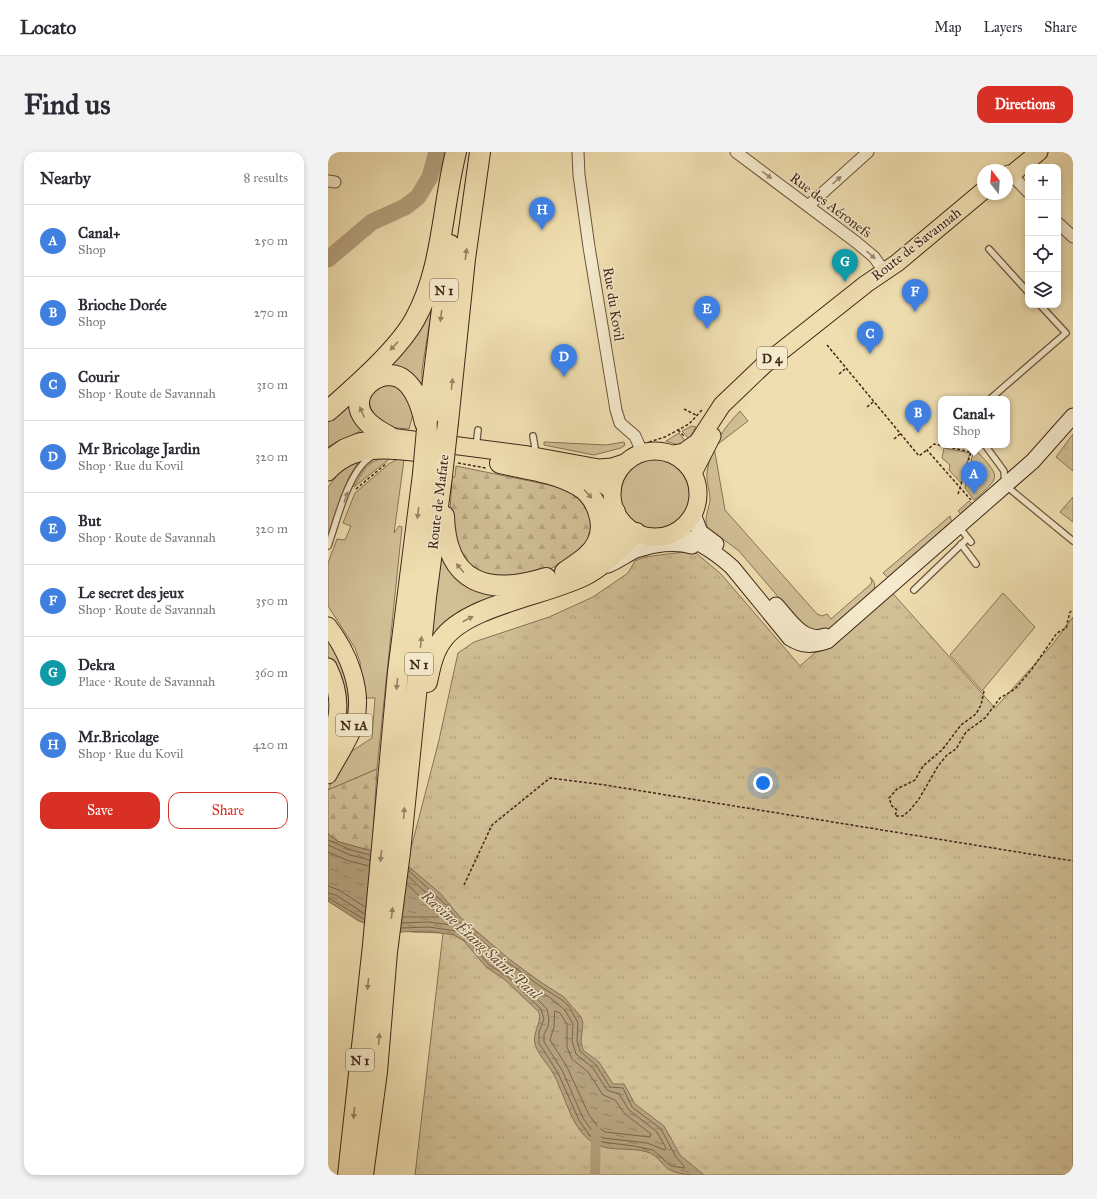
<!DOCTYPE html>
<html lang="en">
<head>
<meta charset="utf-8">
<style>
	:root { --surface:#fff; --page:#f2f2f3; --text:#2b2b33; --muted:#7c7c81; --line:#e1e1e2; --accent:#d93025 }
	body { margin:0; font-family:"IM FELL Great Primer",serif; background:var(--page); color:var(--text) }
	.controls { position:absolute; right:12px; top:12px; display:grid; overflow:hidden; border-radius:8px; box-shadow:0 2px 6px #0003 }
	.controls button { width:36px; height:36px; display:grid; place-items:center; padding:0; border:0; border-bottom:1px solid var(--line); background:var(--surface); color:var(--text); font:20px sans-serif }
	.compass { position:absolute; left:649px; top:12px; width:36px; height:36px; border-radius:50%; background:var(--surface); box-shadow:0 2px 6px #0003; rotate:343deg }
	.you { position:absolute; left:435px; top:631px; width:14px; height:14px; margin:-10px; border:3px solid #fff; border-radius:50%; background:#1a73e8; box-shadow:0 0 0 6px #1a73e833 }
	.badge { display:grid; place-items:center; width:26px; height:26px; border-radius:50%; background:var(--accent); color:#fff; font-size:13px; font-weight:700 }
	.pin { position:absolute; translate:-50% -33px; filter:drop-shadow(0 1px 2px #0008) }
	.pin::after { content:''; position:absolute; top:21px; width:14px; height:12px; background:inherit; clip-path:polygon(0 0,100% 0,50% 100%) }
	.popup { position:absolute; left:610px; top:244px; width:72px; height:52px; box-sizing:border-box; display:grid; place-content:center; border-radius:8px; background:var(--surface); filter:drop-shadow(0 1px 3px #0005); font-size:13px; white-space:nowrap; color:var(--muted) }
	.popup b { font-size:15px; color:var(--text) }
	.popup::after { content:''; position:absolute; left:50%; top:100%; margin-left:-8px; border:8px solid transparent; border-top-color:var(--surface) }
	.list { margin:0; padding:0; list-style:none }
	h2 { display:flex; justify-content:space-between; align-items:center; height:52px; margin:0; padding:0 16px; font-size:17px }
	h2 small { font-size:13px; font-weight:400; color:var(--muted) }
	.list li { display:grid; grid-template-columns:26px 1fr auto; gap:12px; align-items:center; box-sizing:border-box; height:72px; padding:0 16px; border-top:1px solid var(--line) }
	.list b { display:block; font-size:15px; white-space:nowrap }
	.list p { margin:0; font-size:13px; white-space:nowrap; color:var(--muted) }
	.list em { font-size:13px; font-style:normal; color:var(--muted) }
	.actions { display:flex; gap:8px; padding:12px 16px }
	.actions a { flex:1; padding:9px 0; border:1px solid var(--accent); border-radius:12px; text-align:center; font-size:14px; color:var(--accent) }
	.actions .main { background:var(--accent); color:#fff }
	.icon { flex:none; width:22px; height:22px; fill:none; stroke:currentColor; stroke-width:2; stroke-linecap:round; stroke-linejoin:round }
	.map { position:relative; flex:none; width:745px; height:1023px; overflow:hidden; border-radius:12px }
	header { display:flex; align-items:center; gap:24px; box-sizing:border-box; height:56px; padding:0 20px; background:var(--surface); border-bottom:1px solid var(--line) }
	header strong { font-size:19px }
	nav { display:flex; gap:22px; margin-inline-start:auto; font-size:14px }
	.intro { display:flex; align-items:center; justify-content:space-between; box-sizing:border-box; height:96px; padding:0 24px }
	h1 { margin:0; font-size:28px }
	.button { padding:10px 18px; border-radius:12px; background:var(--accent); color:#fff; font-size:14px; font-weight:700 }
	main { display:flex; gap:24px; padding:0 24px }
	aside { flex:1; background:var(--surface); border-radius:12px; box-shadow:0 2px 6px #0003 }
	.map>svg:first-child { display:block }
	.grass { fill:#d1bf96; stroke:#887357 }
	.forest { fill:url(#forest-firs); stroke:#887357 }
	.park { fill:url(#park-tufts); stroke:#887357 }
	.water { fill:url(#water-ripples); stroke:#867054 }
	.lines { fill:none; stroke-linecap:round; stroke-linejoin:round }
	.shore { stroke:#7a644a; stroke-width:1 }
	.canal { stroke:#b4a07c; stroke-width:10 }
	.river { stroke:#b4a07c; stroke-width:17 }
	.lane-casing { stroke:#6c553e; stroke-width:8 }
	.street-casing { stroke:#6c553e; stroke-width:13 }
	.secondary-casing { stroke:#402718; stroke-width:17 }
	.primary-casing { stroke:#402718; stroke-width:19 }
	.highway-casing { stroke:#402718; stroke-width:22 }
	.path { stroke:#402718; stroke-width:1.5; stroke-dasharray:3 2; stroke-linecap:butt }
	.lane { stroke:#f5eacc; stroke-width:5.5 }
	.street { stroke:#f5eacc; stroke-width:11 }
	.secondary { stroke:#f5eacc; stroke-width:15 }
	.primary { stroke:#efdeb0; stroke-width:17 }
	.highway { stroke:#efdeb0; stroke-width:20 }
	.highway-bridge-casing { stroke:#402718; stroke-width:22; stroke-linecap:butt }
	.highway-bridge { stroke:#efdeb0; stroke-width:20 }
	.oneway { fill:#9a8872 }
	.oneway2 { fill:#988264 }
	.labels { text-anchor:middle; stroke-width:3; stroke-linejoin:round; paint-order:stroke }
	.shield { fill:#f5eacc; stroke:#76624e; stroke-width:1 }
	.shield-label { font-size:13px; font-weight:bold; fill:#402718 }
	.street-label { font-size:14px; fill:#402718; stroke:#f5eacc }
	.water-label { font-size:15px; font-style:italic; fill:#634b36; stroke:#f5eacc }
</style>
</head>
<body>
<header>
<strong>Locato</strong>
<nav><a>Map</a><a>Layers</a><a>Share</a></nav>
</header>
<div class="intro"><h1>Find us</h1><a class="button">Directions</a></div>
<main>
<aside>
<h2>Nearby<small>8 results</small></h2>
<ul class="list">
<li><span class="badge" style="background:#3f7fe0">A</span><div><b>Canal+</b><p>Shop</p></div><em>250 m</em></li>
<li><span class="badge" style="background:#3f7fe0">B</span><div><b>Brioche Dorée</b><p>Shop</p></div><em>270 m</em></li>
<li><span class="badge" style="background:#3f7fe0">C</span><div><b>Courir</b><p>Shop · Route de Savannah</p></div><em>310 m</em></li>
<li><span class="badge" style="background:#3f7fe0">D</span><div><b>Mr Bricolage Jardin</b><p>Shop · Rue du Kovil</p></div><em>320 m</em></li>
<li><span class="badge" style="background:#3f7fe0">E</span><div><b>But</b><p>Shop · Route de Savannah</p></div><em>320 m</em></li>
<li><span class="badge" style="background:#3f7fe0">F</span><div><b>Le secret des jeux</b><p>Shop · Route de Savannah</p></div><em>350 m</em></li>
<li><span class="badge" style="background:#0f9aa8">G</span><div><b>Dekra</b><p>Place · Route de Savannah</p></div><em>360 m</em></li>
<li><span class="badge" style="background:#3f7fe0">H</span><div><b>Mr.Bricolage</b><p>Shop · Rue du Kovil</p></div><em>420 m</em></li>
</ul>
<div class="actions"><a class="main">Save</a><a>Share</a></div>
</aside>
<div class="map">
<svg width="745" height="1023" viewBox="0 0 745 1023">
	<defs>
		<pattern id="forest-firs" width="22" height="20" patternUnits="userSpaceOnUse"><rect width="22" height="20" fill="#d1bf96"/><path d="M5 1l3.5 6h-7zM16 11l3.5 6h-7z" fill="#b4a481"/></pattern>
		<pattern id="park-tufts" width="24" height="20" patternUnits="userSpaceOnUse"><rect width="24" height="20" fill="#d1bf96"/><path d="M3 7l-1-3M5 7V3M7 7l1-3M15 17l-1-3M17 17v-4M19 17l1-3" fill="none" stroke="#b4a481"/></pattern>
		<pattern id="water-ripples" width="26" height="14" patternUnits="userSpaceOnUse"><rect width="26" height="14" fill="#b4a07c"/><path d="M2 4q2-2 4 0t4 0M15 11q2-2 4 0t4 0" fill="none" stroke="#948265"/></pattern>
	</defs>
	<rect width="100%" height="100%" fill="#efdeb0"/>
	<filter id="stains"><feTurbulence type="fractalNoise" baseFrequency=".005" numOctaves="4"/><feColorMatrix values="0 0 0 0 .2 0 0 0 0 .09 0 0 0 0 .02 0 0 0 .5 -.17"/></filter>
	<radialGradient id="worn" r=".72"><stop offset=".6" stop-color="#630" stop-opacity="0"/><stop offset="1" stop-color="#630" stop-opacity=".3"/></radialGradient>
	<path class="grass" d="M106,143L94,218V231L91,240L53,219Z
		M64,230L78,242L85,262L81,277L57,275L44,269L39,249L47,235Z
		M27,237L36,275C27,285 11,287 0,295V268Z
		M412,259L420,269L386,295L397,358L489,462L494,464L499,462L503,467L543,432L544,429L542,425C547,430 548,433 545,439L498,480L482,482L411,399L379,375C376,365 381,358 382,348C382,339 378,329 379,320C383,294 395,277 412,259Z
		M364,274L368,275L361,287L354,279Z
		M351,281L358,290L350,293L338,289Z
		M216,290L278,293L296,290L297,293L293,296L266,303L216,293Z
		M616,296L642,301L633,331L621,318L622,313L614,306Z
		M649,299C673,326 673,324 646,348L637,336L645,301Z
		M289 341a38 38 0 1 1 76 0a38 38 0 1 1-76 0Z
		M64,305L26,335C37,316 40,307 64,305Z
		M27,307L30,311L21,325L0,383V335L8,325L5,322Z
		M70,307L76,308L66,381L71,374L74,375L49,617L0,638L15,605L44,586L47,546H35L32,510L27,496L0,454V411L9,387L17,388L23,374L15,371L27,341L62,311Z
		M641,349L644,352L633,362L630,359Z
		M622,364L624,371L560,426L555,421Z
		M114,398L190,439L147,451L120,468L103,487Z
		M675,441L707,475L654,539L622,503Z
		M4,489L26,541L14,589L4,510L0,504V493Z"/>
	<path class="forest" d="M128,314L246,338L257,351L268,376L252,402L224,416L194,426L173,429L137,412L121,378L124,325H127Z
		M49,617L44,699L11,690L0,682V638Z"/>
	<path class="park" d="M745,282V319L728,305Z
		M745,345V370L732,360Z
		M356,400L368,401L393,422L472,514L560,436L667,556L724,493L745,465V1023H87L115,781L85,780L31,769L0,749V682L11,690L79,712L111,588L130,501L146,490L221,465L265,445L300,421L307,409L316,405Z"/>
	<path class="water" d="M0,682L11,690L44,699L79,713L113,742L132,765L181,807L214,831L236,845L253,865L255,871L253,889L255,898L271,910L285,932H296L307,952L336,974L352,1003L376,1023C365,1023 350,1023 340,1017C333,1011 329,1003 319,1000C303,995 283,1000 268,992C244,981 238,945 226,923C221,913 210,903 207,892C204,880 214,872 211,860L176,827L158,815L136,789L126,783L100,779L71,780L49,776L31,769L0,749Z"/>
	<g class="lines">
		<path class="shore" d="M0,688L23,698L42,703
			M0,693L22,703L42,708
			M0,700L21,709L41,714
			M0,734L11,738L37,755
			M0,741L8,743L37,762
			M0,746L36,767
			M75,765H110L111,763L79,732
			M74,771L100,770L123,773L125,771L115,757L80,724
			M73,776L101,775L128,779L139,786L160,812L179,824L213,857L216,867L211,880V891L230,921L251,968L262,984L274,990L306,994L325,998L343,1014L356,1016V1014L348,1005L333,977L304,955L295,936L282,935L268,913L252,899L249,889L250,871L241,854L234,848L212,834L179,810L129,768L119,754L81,719
			M200,834L221,845L237,858L245,872L244,889L248,902L265,916L279,938L291,942L301,958L329,980L338,996L337,998L319,991L275,986L265,980L255,966L234,918L216,890V882L220,875L221,867L219,857L199,837Z
			M227,859L232,861L239,872V895L244,907L260,920L275,943L287,948L297,962L323,982L322,985L277,980L270,975L261,963L239,915L222,888L226,875Z"/>
		<path class="canal" d="M267,1023L268,979"/>
		<path class="river" d="M0,107L44,70L77,55L90,45L102,25L109,0"/>
		<g class="lane-casing">
			<path id="lane" d="M661,97L700,140
				M662,247L738,181L712,153
				M205,284L208,302
				M657,293L676,319L677,333L745,389
				M148,295L150,278
				M631,375L643,390
				M633,392L648,412
				M0,394C9,369 20,319 43,305
				M586,438L640,386"/>
		</g>
		<g class="street-casing">
			<path id="street" d="M250,0L251,23L261,95L288,258L292,271L307,284L314,300
				M408,0L528,90L546,105L556,119
				M680,19L700,40
				M0,29L7,30
				M480,54L540,0
				M730,71L745,85"/>
		</g>
		<g class="secondary-casing">
			<path id="secondary" d="M365,362L372,380L388,392
				M344,381C367,386 387,400 404,415L462,486C475,494 484,494 499,489L705,309L745,264
				M280,413C290,409 299,402 308,398C325,392 347,389 364,394
				M448,453C460,466 475,492 497,484"/>
		</g>
		<g class="primary-casing">
			<path id="primary" d="M679,26L711,0
				M284 342a43 43 0 1 1 86 0a43 43 0 1 1-86 0Z
				M345,302L356,300L370,290L394,253L437,212L538,132L569,111L655,39
				M0,307L16,296L31,290L62,285L200,303L271,316L284,315L296,311
				M0,320C28,288 71,299 109,303
				M246,321L267,326L283,338
				M365,321L384,284
				M0,474C20,500 36,538 27,571C21,589 9,606 0,623
				M0,515C16,548 10,567 0,600"/>
		</g>
		<g class="highway-casing">
			<path id="highway" d="M0,259C27,235 70,198 87,167C115,116 114,55 128,0
				M120,270L137,107L152,0
				M99,277L122,93
				M62,285C53,280 44,276 37,267C16,241 55,210 77,229C89,239 94,257 97,271
				M172,311C197,317 226,320 249,333C268,343 279,371 269,391C263,404 248,412 237,420
				M116,364C118,432 160,444 218,426
				M270,403C287,388 288,382 287,360
				M99,530C102,516 105,500 114,488C138,453 218,443 257,423C277,413 291,395 308,381
				M20,1023L45,793L70,520L95,322
				M35,1023L49,920L59,800L72,700L98,445L114,324"/>
		</g>
		<path class="path" d="M499,193L591,304L599,298
			M511,222L517,217
			M539,255L545,250
			M356,257L368,263
			M350,278L356,284
			M566,287L572,282
			M321,290L337,285L361,272L374,258
			M646,293L651,299
			M130,311L158,316
			M28,337L59,311
			M630,342L632,336L643,300L606,292L599,298L643,348
			M656,539L653,553L648,562L633,573L614,598L595,614L587,628L569,637L561,646L564,654L569,658L567,664H575L582,658L591,647L610,614L619,603L628,597L638,580L657,566L672,546L687,537L704,517L729,481L738,476L742,460L745,458
			M136,733L164,673L222,626L277,633L745,709"/>
		<use href="#lane" class="lane"/>
		<use href="#street" class="street"/>
		<use href="#secondary" class="secondary"/>
		<use href="#primary" class="primary"/>
		<use href="#highway" class="highway"/>
		<g class="highway-bridge-casing">
			<path id="highway-bridge" d="M95,322L99,277
				M114,324L120,270"/>
		</g>
		<use href="#highway-bridge" class="highway-bridge"/>
	</g>
	<defs><path id="oneway-solid" d="M-6-.8H1V-3.2L6.5 0L1 3.2V.8H-6Z"/></defs>
	<g class="oneway">
		<use href="#oneway-solid" transform="translate(439 23) rotate(37)"/>
		<use href="#oneway-solid" transform="translate(509 28) rotate(-42)"/>
		<use href="#oneway-solid" transform="translate(543 103) rotate(42)"/>
		<use href="#oneway-solid" transform="translate(18 345) rotate(-70)"/>
	</g>
	<g class="oneway2">
		<use href="#oneway-solid" transform="translate(138 102) rotate(-83)"/>
		<use href="#oneway-solid" transform="translate(113 164) rotate(97)"/>
		<use href="#oneway-solid" transform="translate(66 194) rotate(133)"/>
		<use href="#oneway-solid" transform="translate(124 232) rotate(-84)"/>
		<use href="#oneway-solid" transform="translate(34 260) rotate(-114)"/>
		<use href="#oneway-solid" transform="translate(260 342) rotate(48)"/>
		<use href="#oneway-solid" transform="translate(90 361) rotate(97)"/>
		<use href="#oneway-solid" transform="translate(132 416) rotate(-131)"/>
		<use href="#oneway-solid" transform="translate(140 467) rotate(-27)"/>
		<use href="#oneway-solid" transform="translate(93 490) rotate(-84)"/>
		<use href="#oneway-solid" transform="translate(69 532) rotate(96)"/>
		<use href="#oneway-solid" transform="translate(76 661) rotate(-85)"/>
		<use href="#oneway-solid" transform="translate(53 704) rotate(96)"/>
		<use href="#oneway-solid" transform="translate(64 761) rotate(-83)"/>
		<use href="#oneway-solid" transform="translate(40 832) rotate(96)"/>
		<use href="#oneway-solid" transform="translate(51 887) rotate(-85)"/>
		<use href="#oneway-solid" transform="translate(26 961) rotate(96)"/>
	</g>
	<g class="labels">
		<g class="shield">
			<rect x="102" y="127" width="28" height="22" rx="3"/>
			<rect x="429" y="195" width="30" height="22" rx="3"/>
			<rect x="77" y="501" width="28" height="22" rx="3"/>
			<rect x="8" y="562" width="36" height="22" rx="3"/>
			<rect x="18" y="897" width="28" height="22" rx="3"/>
		</g>
		<g class="shield-label">
			<text x="116" y="143">N 1</text>
			<text x="444" y="211">D 4</text>
			<text x="91" y="517">N 1</text>
			<text x="26" y="578">N 1A</text>
			<text x="32" y="913">N 1</text>
		</g>
		<g class="street-label">
			<text transform="translate(503 53) rotate(37)" y="5">Rue des Aéronefs</text>
			<text transform="translate(588 92) rotate(-38)" y="5">Route de Savannah</text>
			<text transform="translate(286 152) rotate(81)" y="5">Rue du Kovil</text>
			<text transform="translate(110 350) rotate(-83)" y="5">Route de Mafate</text>
		</g>
		<g class="water-label">
			<text transform="translate(153 793) rotate(42)" y="5">Ravine Étang Saint-Paul</text>
		</g>
	</g>
	<rect width="100%" height="100%" filter="url(#stains)"/>
	<rect width="100%" height="100%" fill="url(#worn)"/>
</svg>
<div class="controls">
<button>+</button>
<button>−</button>
<button><svg class="icon" aria-label="locate" viewBox="0 0 24 24"><circle cx="12" cy="12" r="6"/><path d="M12 2v4M12 18v4M2 12h4M18 12h4"/></svg></button>
<button><svg class="icon" aria-label="layers" viewBox="0 0 24 24"><path d="M12 4l9 5-9 5-9-5zM3 14l9 5 9-5"/></svg></button>
</div>
<svg class="compass" viewBox="-18 -18 36 36"><path d="M0-13l5 13h-10z" fill="#e53935"/><path d="M0 13l5-13h-10z" fill="#7c7c81"/></svg>
<div class="you"></div>
<div class="pin badge" style="left:646px;top:342px;background:#3f7fe0">A</div>
<div class="popup"><b>Canal+</b>Shop</div>
<div class="pin badge" style="left:590px;top:281px;background:#3f7fe0">B</div>
<div class="pin badge" style="left:542px;top:202px;background:#3f7fe0">C</div>
<div class="pin badge" style="left:236px;top:225px;background:#3f7fe0">D</div>
<div class="pin badge" style="left:379px;top:177px;background:#3f7fe0">E</div>
<div class="pin badge" style="left:587px;top:160px;background:#3f7fe0">F</div>
<div class="pin badge" style="left:517px;top:130px;background:#0f9aa8">G</div>
<div class="pin badge" style="left:214px;top:78px;background:#3f7fe0">H</div>
</div>
</main>
</body>
</html>
